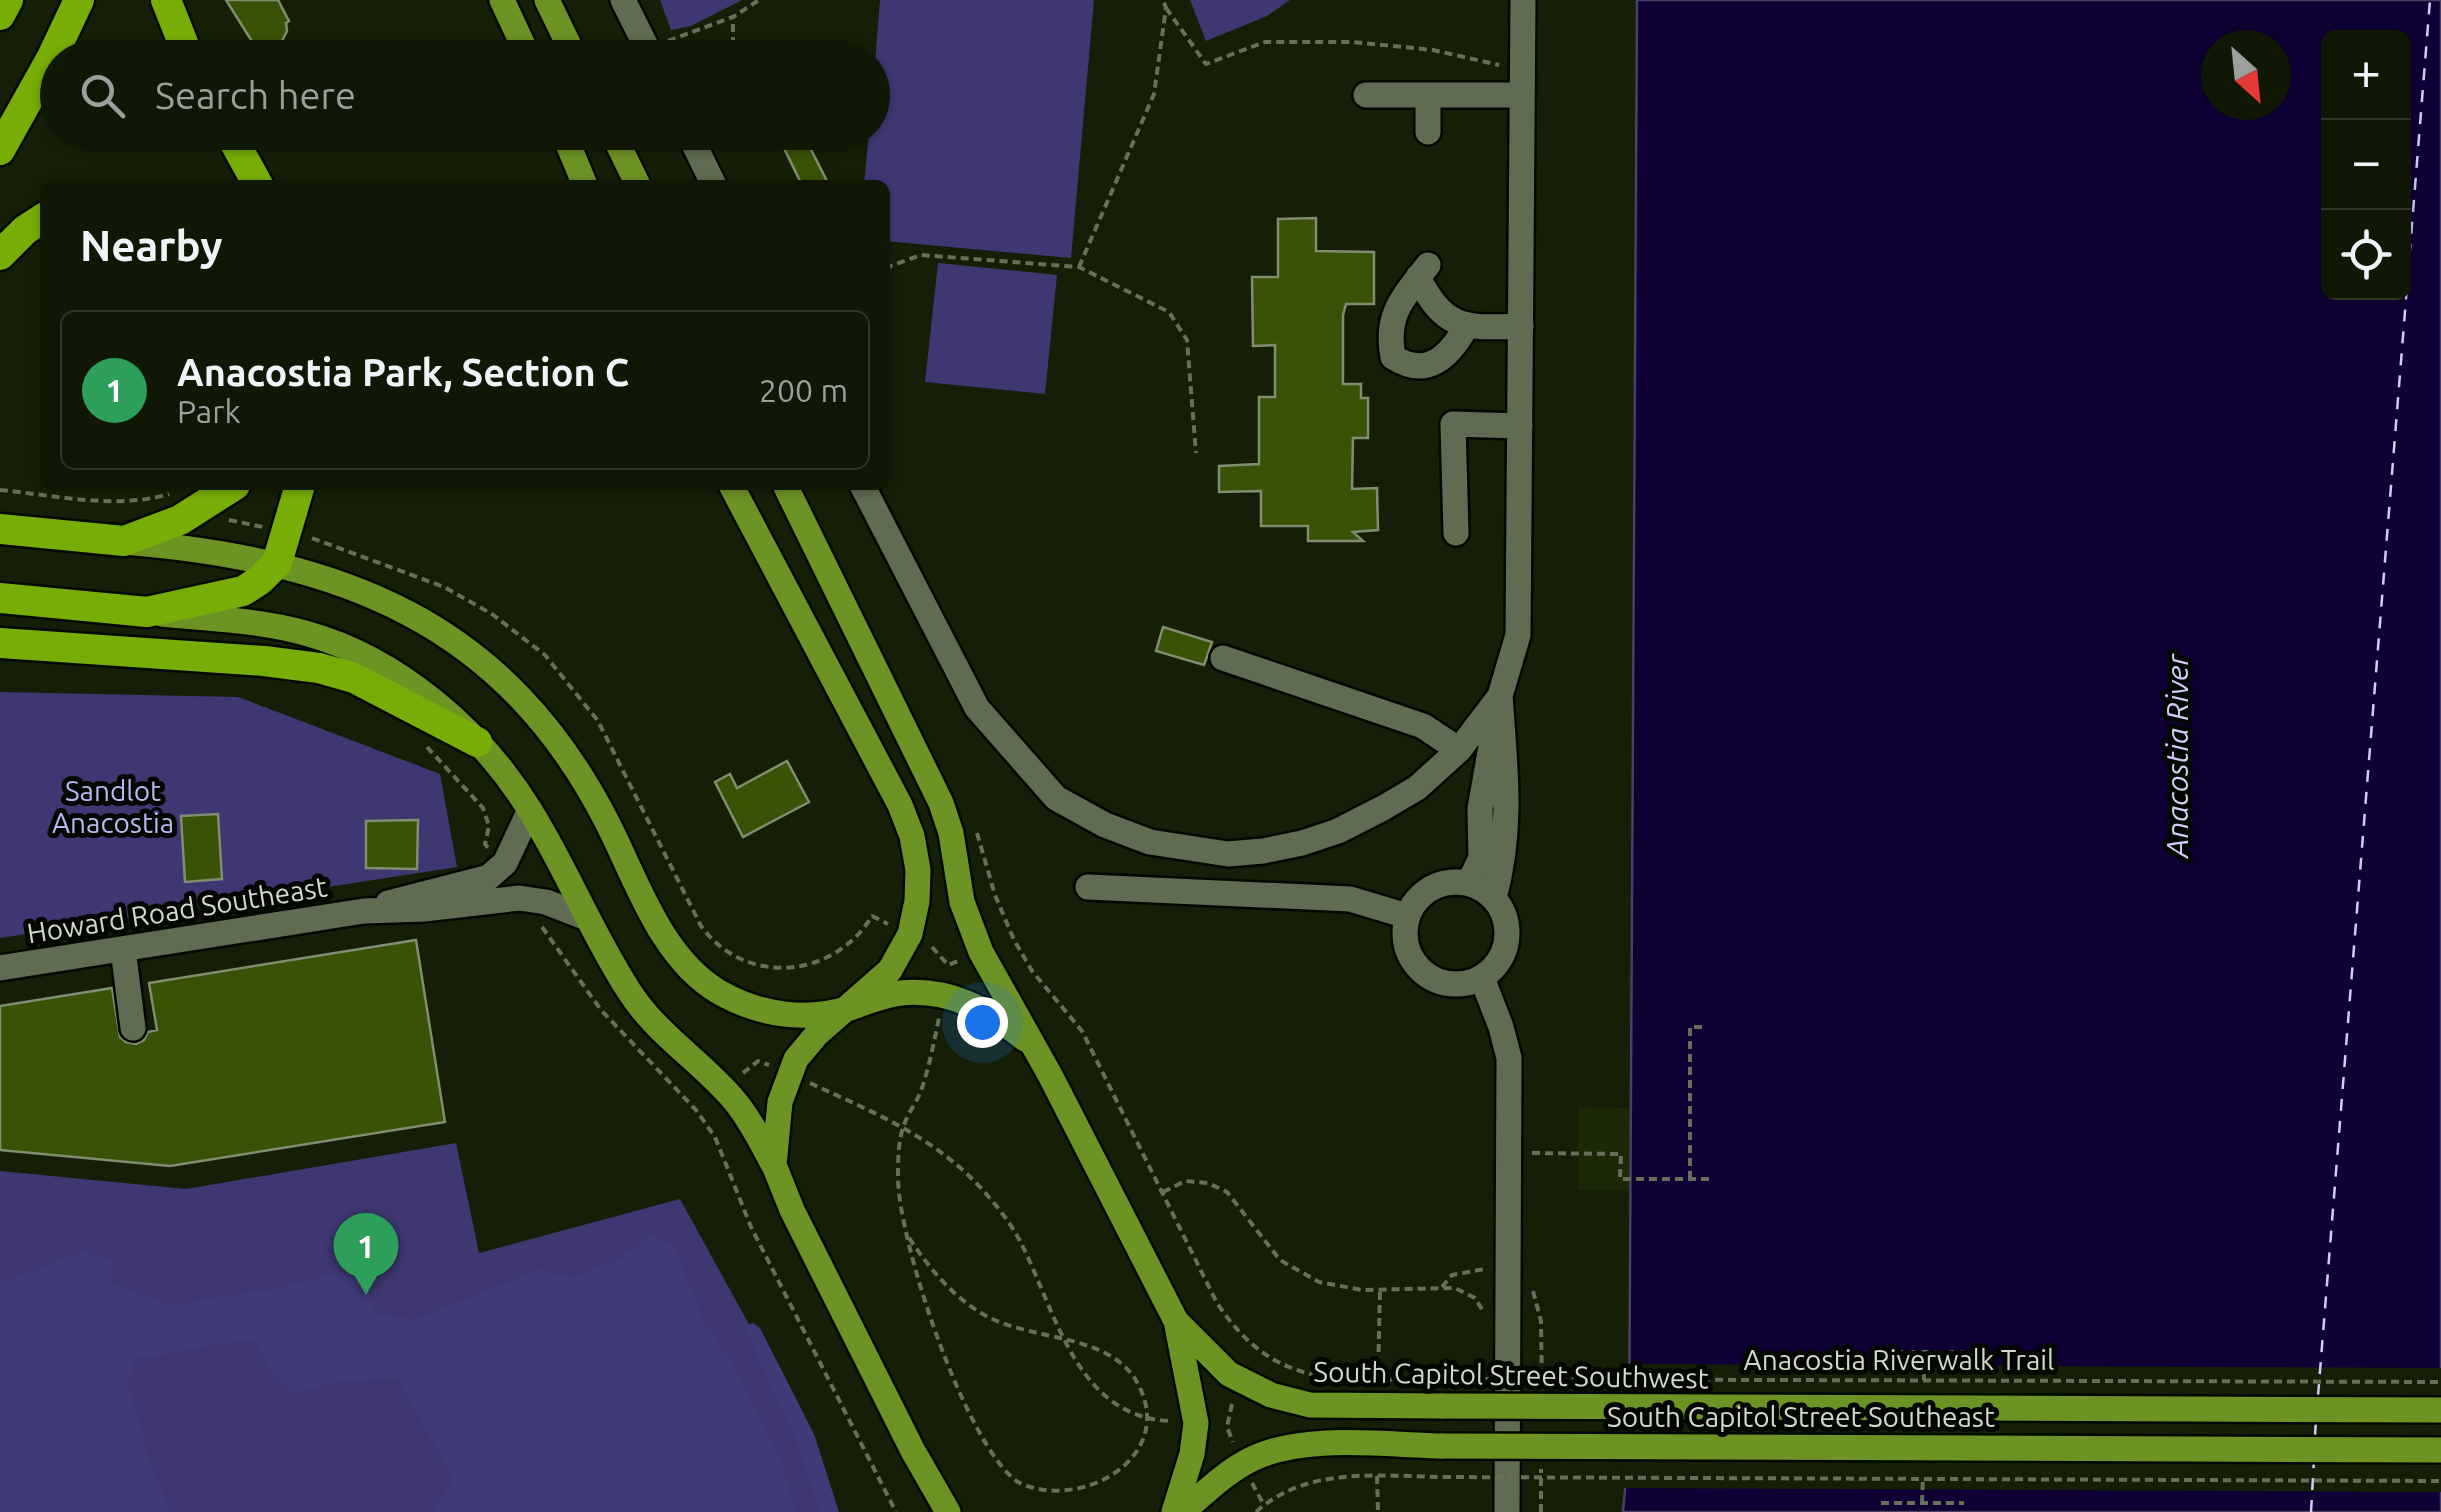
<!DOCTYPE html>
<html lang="en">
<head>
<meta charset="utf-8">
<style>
	:root { --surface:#101705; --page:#19200f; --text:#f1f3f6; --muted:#9c9f9a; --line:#303627; --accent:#0f766e }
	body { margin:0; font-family:Ubuntu,sans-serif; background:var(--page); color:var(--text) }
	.controls { position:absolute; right:30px; top:30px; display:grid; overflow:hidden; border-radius:15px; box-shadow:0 2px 8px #0004 }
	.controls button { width:90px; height:90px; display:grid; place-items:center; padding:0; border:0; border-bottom:2px solid var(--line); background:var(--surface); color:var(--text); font:50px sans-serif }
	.compass { position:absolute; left:2201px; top:30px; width:90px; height:90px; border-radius:50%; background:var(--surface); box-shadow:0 2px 8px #0004; rotate:153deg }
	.you { position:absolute; left:982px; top:1022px; width:35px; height:35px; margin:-25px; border:8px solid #fff; border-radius:50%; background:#1a73e8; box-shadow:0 0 0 15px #1a73e833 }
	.badge { display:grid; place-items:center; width:65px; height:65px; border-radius:50%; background:var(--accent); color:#fff; font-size:32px; font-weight:700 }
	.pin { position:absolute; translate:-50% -82px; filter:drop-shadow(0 2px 5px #0008) }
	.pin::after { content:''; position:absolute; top:52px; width:35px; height:30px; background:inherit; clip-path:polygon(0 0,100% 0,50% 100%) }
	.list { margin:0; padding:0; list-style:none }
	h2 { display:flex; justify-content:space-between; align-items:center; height:130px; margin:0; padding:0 40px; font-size:42px }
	h2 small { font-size:32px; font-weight:400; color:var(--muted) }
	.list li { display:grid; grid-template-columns:65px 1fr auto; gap:30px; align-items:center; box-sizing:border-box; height:160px; margin:0 20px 20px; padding:0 20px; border:2px solid var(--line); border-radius:15px }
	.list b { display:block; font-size:38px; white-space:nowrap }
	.list p { margin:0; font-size:32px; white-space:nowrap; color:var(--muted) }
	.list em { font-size:32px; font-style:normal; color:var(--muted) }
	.icon { flex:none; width:55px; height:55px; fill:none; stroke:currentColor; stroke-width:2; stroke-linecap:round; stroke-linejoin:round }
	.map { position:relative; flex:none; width:2441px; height:1512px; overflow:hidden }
	.search { position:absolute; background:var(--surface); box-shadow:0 2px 8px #0004; left:40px; top:40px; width:850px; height:110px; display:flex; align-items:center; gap:25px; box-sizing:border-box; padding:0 35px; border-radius:55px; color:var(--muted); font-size:38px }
	.panel { position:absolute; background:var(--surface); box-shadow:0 2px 8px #0004; left:40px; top:180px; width:850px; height:310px; border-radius:15px }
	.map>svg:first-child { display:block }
	.built { fill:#1c2909 }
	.green { fill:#3e3772 }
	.forest { fill:#403a78 }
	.water { fill:#0e0035; stroke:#494162; stroke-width:2.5; fill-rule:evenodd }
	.pier { fill:#151f07 }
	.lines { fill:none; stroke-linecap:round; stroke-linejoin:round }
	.ferry { stroke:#cecef4; stroke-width:2.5; stroke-dasharray:12 10; stroke-linecap:butt }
	.building { fill:#385306; stroke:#7f8d70; stroke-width:2.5 }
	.minor-casing { stroke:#030800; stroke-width:30 }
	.major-casing { stroke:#030800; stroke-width:30 }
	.highway-casing { stroke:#030800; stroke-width:35 }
	.path { stroke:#676f5b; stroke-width:4; stroke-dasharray:8 5; stroke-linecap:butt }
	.minor { stroke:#5f6c51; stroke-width:25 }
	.major { stroke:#6e9325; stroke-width:25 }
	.highway { stroke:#78ad07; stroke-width:30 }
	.major-bridge-casing { stroke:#030800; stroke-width:30; stroke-linecap:butt }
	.path-bridge { stroke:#676f5b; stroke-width:4; stroke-dasharray:8 5; stroke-linecap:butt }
	.major-bridge { stroke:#6e9325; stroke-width:25 }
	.labels { text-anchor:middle; stroke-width:10; stroke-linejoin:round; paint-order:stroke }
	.park-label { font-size:28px; fill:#b9b8f0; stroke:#040701 }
	.street-label { font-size:28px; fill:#d2d9ca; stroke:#040701 }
	.water-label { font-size:30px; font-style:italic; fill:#cecef4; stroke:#040701 }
</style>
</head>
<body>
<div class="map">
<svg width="2441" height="1512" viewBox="0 0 2441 1512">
	<rect width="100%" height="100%" fill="#151f07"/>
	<path class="built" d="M1578,1107L1630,1108L1742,1192L1578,1190Z"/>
	<path class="green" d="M660,0H742L691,26L671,30Z
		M880,0H1094L1071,258L885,241V185H864L869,133L872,132L873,88Z
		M1190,0H1290L1267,16L1206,41Z
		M938,263L1057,275L1045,394L925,382Z
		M0,692L238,697L440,774L457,867L0,938Z
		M456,1143L479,1253L680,1199L756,1337L829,1512H0V1171L186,1189Z"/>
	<path class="forest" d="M652,1234L674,1248L705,1322L738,1374L781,1458L796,1512H433L453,1479L398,1378L337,1381L292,1395L271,1371L254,1339L136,1359L128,1383L151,1466L171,1512H0V1279L10,1280L84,1251L113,1262L112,1283L169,1305L267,1290L341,1272L364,1277L375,1315L417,1319L540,1269L571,1278L619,1259Z
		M753,1323L760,1328L814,1434L839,1512H820L793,1433L744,1326Z"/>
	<path class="water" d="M1637,0H2441V1512H1623L1629,1445ZM2328,38H2404V292H2328ZM2216,45H2276V105H2216Z"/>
	<path class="pier" d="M1624,1364L2441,1368V1492L1619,1488L1624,1445Z"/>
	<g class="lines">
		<path class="ferry" d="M2318,1396L2430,0
			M2315,1436L2316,1419
			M2311,1512L2314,1459"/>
	</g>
	<path class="building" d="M226,0H278L289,21L286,23L287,31L281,43L277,47L263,49L253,43Z
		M776,132H802L829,185H802Z
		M1316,218V251L1374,252V304H1346L1343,315V384H1361V398H1368V438H1353L1352,489L1377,488L1378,530L1353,532L1363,541H1308V526H1261V491L1219,492V466L1259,464V397H1275V345L1253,346L1252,277H1278V219Z
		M1163,627L1212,642L1204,665L1156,651Z
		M787,761L809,802L743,837L715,782L730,774L737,788Z
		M218,814L222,879L185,882L181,816Z
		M418,820L417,869L366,868V821Z
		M416,940L445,1122L170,1166L0,1150V1006L112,988L120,1037L126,1042L136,1044L144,1040L148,1032L157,1030L149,983Z"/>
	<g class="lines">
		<g class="minor-casing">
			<path id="minor" d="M623,0L652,58
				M1366,95H1522
				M1428,95V132
				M688,132L714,185
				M1428,265C1403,298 1385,314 1393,357C1427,379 1449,357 1466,327
				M1418,277C1445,331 1466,328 1521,326
				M862,485L977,708L1056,798L1105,825L1150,842L1228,854L1263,851L1302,843L1338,831L1383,808L1417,788L1459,750L1500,696L1518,635L1523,0
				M1456,533L1453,424L1520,426
				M1223,658L1423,726L1459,750
				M1405 933a51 51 0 1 1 102 0a51 51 0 1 1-102 0Z
				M1469,883L1481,858L1480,809L1493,735
				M1088,887L1350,899L1407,916
				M1494,898C1513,828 1505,767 1500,696
				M388,903L489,877L505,863L530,810
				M123,949L133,1028
				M0,968L364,911L424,909L519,898L546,902L587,918
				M1482,978L1501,1027L1509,1058L1507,1512"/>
		</g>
		<g class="major-casing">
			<path id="major" d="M502,0L529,58
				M547,0L575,58
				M563,132L585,185
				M612,132L638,185
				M731,485L900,805L912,836L918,870L917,901L910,934L890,970L817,1034L796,1059L780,1102L774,1165L792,1210L913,1451L948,1512
				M785,485L941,803L951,833L962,902L981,952L1050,1075L1176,1321L1229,1374L1271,1395L1310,1405L1443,1406
				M125,542C341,560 505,621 608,824C637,881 661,958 719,992C759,1015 806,1022 850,1008C867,1002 883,995 901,993C949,988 989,1010 1025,1039
				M162,614C209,619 259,620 305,633C397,658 482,731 531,812C567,870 592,934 629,991C657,1035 701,1061 734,1100C750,1119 761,1142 773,1164
				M1174,1512L1192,1454L1196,1423L1177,1326
				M1182,1512C1204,1494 1224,1473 1250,1460C1302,1433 1385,1445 1443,1446"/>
		</g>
		<g class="highway-casing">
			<path id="highway" d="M166,0L189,58
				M0,15L8,0
				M229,132L258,185
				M0,150L52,57L79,0
				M0,255L25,230L45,217
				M0,529L124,541L180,520L235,485
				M0,598L147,612L243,591L260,580L277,563L300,485
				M0,643L264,661L319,668L354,678L477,742"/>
		</g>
		<path class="path" d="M1166,8L1206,64L1265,42H1352L1433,50L1499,65
			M668,41L733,17L759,0
			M733,58V17
			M718,142L736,132
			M1079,267L1154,94L1166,8L1163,0
			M885,268L921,255L1079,267L1169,312L1187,340L1196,453
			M0,490C54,495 116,510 169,494
			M229,520L263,527
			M312,538L444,587L492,614L545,655L598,721L701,926C745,987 834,979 872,916L888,924
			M427,747L483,808L489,826L485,844L488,848
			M977,833L995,895L1014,940L1032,971L1082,1031L1217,1303C1278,1395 1345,1378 1442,1379
			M542,927L601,1010L696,1110L715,1137L751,1227L896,1512
			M932,947L948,965L958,961
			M743,1073L758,1061L769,1065
			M810,1083C870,1111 931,1135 978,1185C995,1203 1012,1224 1023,1247C1057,1316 1078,1418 1171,1421
			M1532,1153L1621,1154L1620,1179H1711
			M1690,1179V1027H1707
			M1163,1192L1185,1181L1208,1183L1227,1192L1280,1260L1319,1282L1362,1290L1455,1288L1475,1298L1483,1311
			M909,1238C931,1270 953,1298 988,1317C1037,1342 1115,1333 1140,1388C1174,1460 1078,1512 1018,1482C966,1447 898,1241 898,1177C898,1161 898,1140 904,1125C908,1113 916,1103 921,1091C929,1068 934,1042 939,1018
			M1442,1287L1452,1275L1485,1269
			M1533,1291L1541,1321L1542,1384
			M1882,1352H1965
			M1378,1378L1380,1289
			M1924,1380V1352
			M1232,1404L1227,1427L1233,1442
			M1377,1476L1378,1512
			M1252,1483L1264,1505
			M1881,1503H1964
			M1922,1503L1923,1478
			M1256,1512C1307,1466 1379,1476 1443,1477
			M1541,1512V1469"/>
		<use href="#minor" class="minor"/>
		<use href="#major" class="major"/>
		<use href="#highway" class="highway"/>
		<g class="major-bridge-casing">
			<path id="major-bridge" d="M1443,1406L2441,1410
				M1443,1446L2441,1450"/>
		</g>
		<path class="path-bridge" d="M1442,1379L2441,1382
			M1443,1477L2441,1481"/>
		<use href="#major-bridge" class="major-bridge"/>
	</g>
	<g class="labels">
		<g class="park-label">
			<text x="113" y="801">Sandlot<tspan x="113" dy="32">Anacostia</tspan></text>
		</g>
		<g class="street-label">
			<text transform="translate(177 910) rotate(-9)" y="10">Howard Road Southeast</text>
			<text x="1899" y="1370">Anacostia Riverwalk Trail</text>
			<text transform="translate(1511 1375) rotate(1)" y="10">South Capitol Street Southwest</text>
			<text x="1801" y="1427">South Capitol Street Southeast</text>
		</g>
		<g class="water-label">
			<text transform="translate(2178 756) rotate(-90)" y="10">Anacostia River</text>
		</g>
	</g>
</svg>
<div class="controls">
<button>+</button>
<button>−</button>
<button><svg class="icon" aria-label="locate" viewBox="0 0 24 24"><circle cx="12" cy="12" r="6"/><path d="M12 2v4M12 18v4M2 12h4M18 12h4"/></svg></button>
</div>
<svg class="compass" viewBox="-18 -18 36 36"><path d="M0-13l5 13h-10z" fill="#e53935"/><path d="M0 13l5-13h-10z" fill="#9c9f9a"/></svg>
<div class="you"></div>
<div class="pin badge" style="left:366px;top:1295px;background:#2e9e5b">1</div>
<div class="search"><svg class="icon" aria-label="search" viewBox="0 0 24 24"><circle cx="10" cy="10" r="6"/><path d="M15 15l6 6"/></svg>Search here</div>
<section class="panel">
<h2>Nearby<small></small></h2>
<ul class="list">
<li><span class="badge" style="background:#2e9e5b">1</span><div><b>Anacostia Park, Section C</b><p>Park</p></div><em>200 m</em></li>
</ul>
</section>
</div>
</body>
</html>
